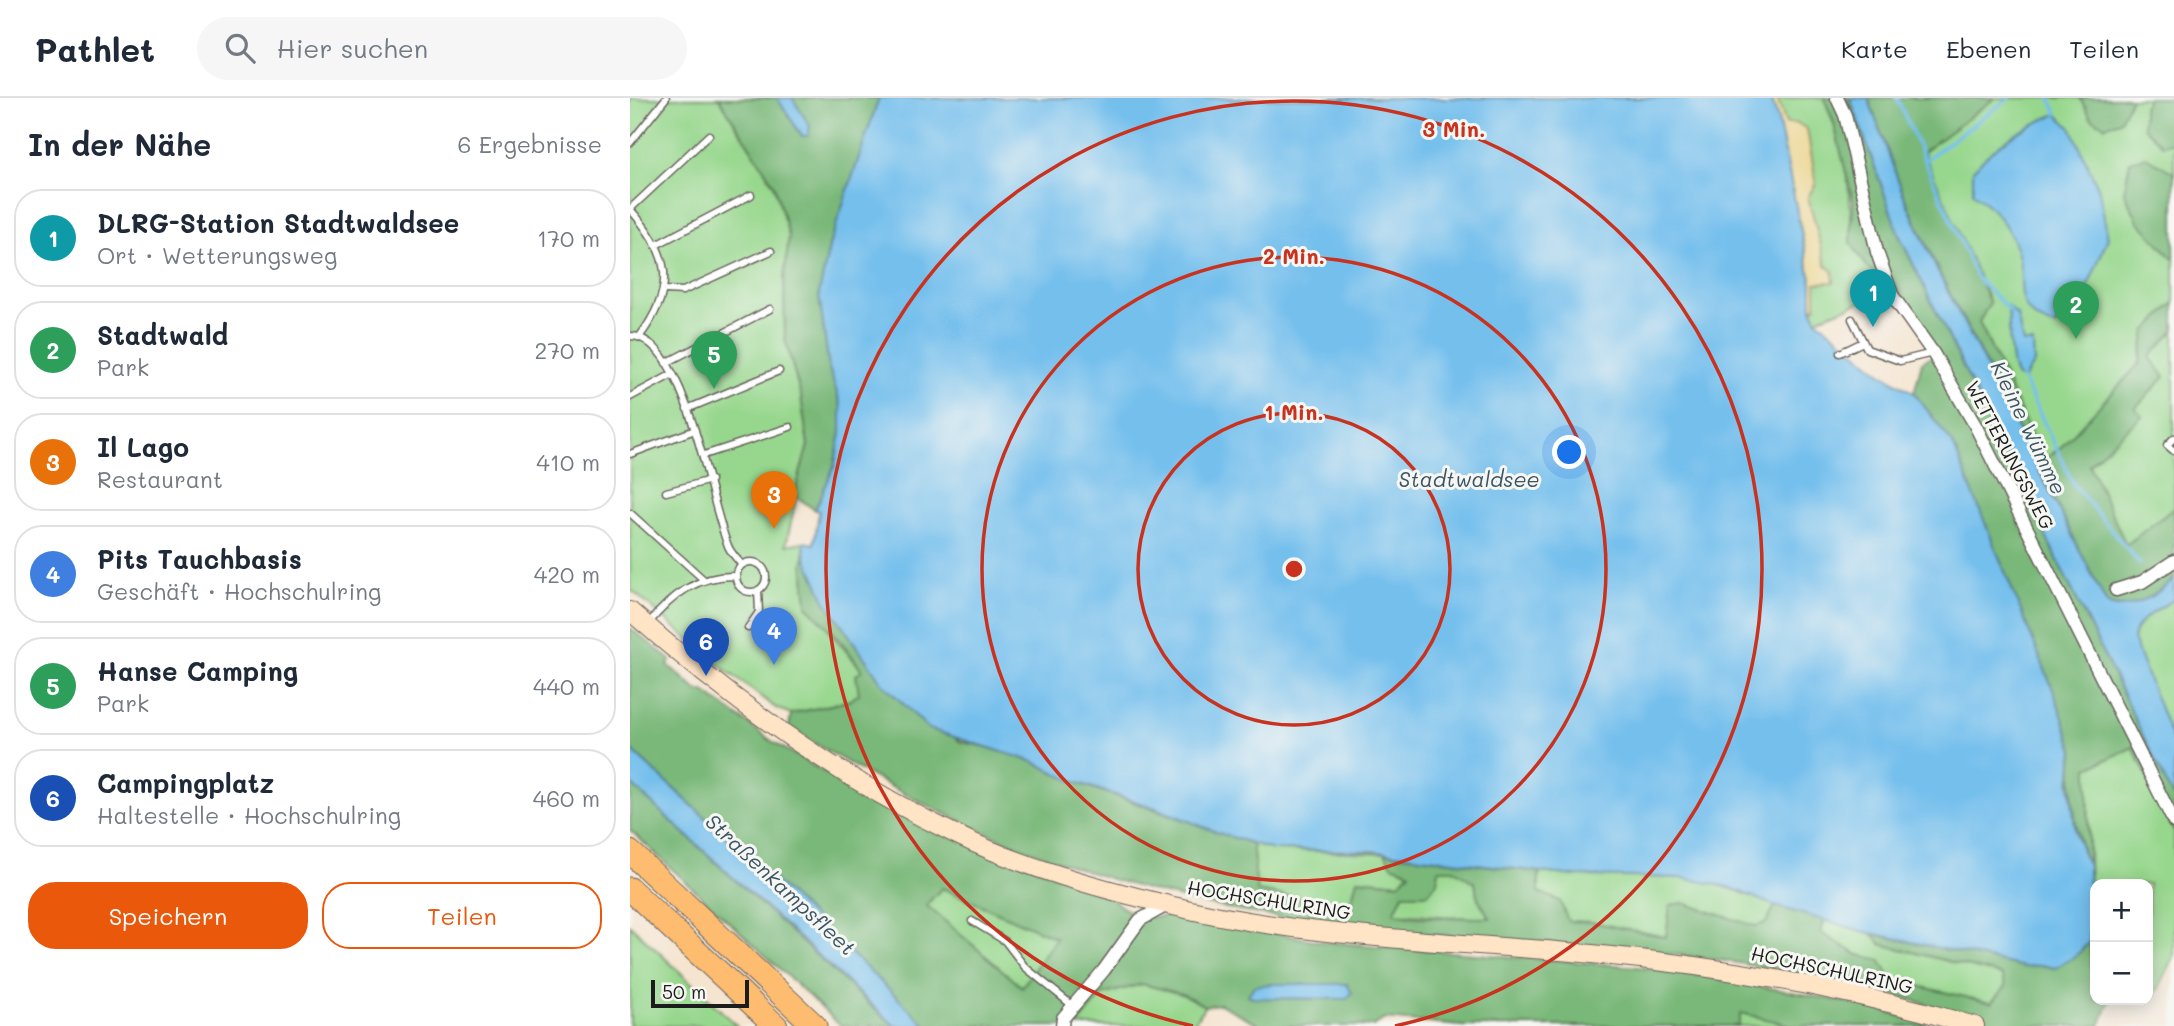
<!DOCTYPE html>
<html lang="de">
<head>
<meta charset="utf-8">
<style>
	:root { --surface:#fff; --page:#f6f6f7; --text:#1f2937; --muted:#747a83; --line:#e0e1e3; --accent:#ea580c }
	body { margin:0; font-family:Mali,sans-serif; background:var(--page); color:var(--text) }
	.controls { position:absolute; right:21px; bottom:21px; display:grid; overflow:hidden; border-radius:14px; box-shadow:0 4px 18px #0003 }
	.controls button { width:63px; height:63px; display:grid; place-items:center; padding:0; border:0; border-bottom:2px solid var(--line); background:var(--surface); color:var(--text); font:35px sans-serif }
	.scale { position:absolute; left:21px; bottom:18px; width:98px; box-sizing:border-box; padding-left:7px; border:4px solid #1c1c1c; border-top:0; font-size:19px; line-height:24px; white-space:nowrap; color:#1c1c1c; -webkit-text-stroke:5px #f6f6f2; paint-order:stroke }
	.you { position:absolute; left:940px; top:355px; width:24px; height:24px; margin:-18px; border:5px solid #fff; border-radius:50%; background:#1a73e8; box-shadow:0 0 0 10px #1a73e833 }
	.badge { display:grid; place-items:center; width:46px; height:46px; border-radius:50%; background:var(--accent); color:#fff; font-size:23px; font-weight:700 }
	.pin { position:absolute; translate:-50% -58px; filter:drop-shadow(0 2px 4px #0008) }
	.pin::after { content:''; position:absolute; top:37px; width:24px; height:21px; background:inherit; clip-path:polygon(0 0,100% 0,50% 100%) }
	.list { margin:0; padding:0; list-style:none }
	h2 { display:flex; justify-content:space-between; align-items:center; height:91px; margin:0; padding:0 28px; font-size:30px }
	h2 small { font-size:23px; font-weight:400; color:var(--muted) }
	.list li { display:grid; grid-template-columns:46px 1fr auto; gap:21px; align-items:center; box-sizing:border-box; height:98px; margin:0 14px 14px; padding:0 14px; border:2px solid var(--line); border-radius:28px }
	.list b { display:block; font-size:26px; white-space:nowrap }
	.list p { margin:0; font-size:23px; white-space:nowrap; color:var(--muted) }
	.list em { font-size:23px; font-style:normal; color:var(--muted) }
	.actions { display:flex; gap:14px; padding:21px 28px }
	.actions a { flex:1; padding:16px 0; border:2px solid var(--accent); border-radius:28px; text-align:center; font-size:24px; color:var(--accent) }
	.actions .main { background:var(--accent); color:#fff }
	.icon { flex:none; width:38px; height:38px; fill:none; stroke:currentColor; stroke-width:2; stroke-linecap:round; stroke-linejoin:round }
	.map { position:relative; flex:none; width:1544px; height:928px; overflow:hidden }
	header { display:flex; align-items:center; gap:42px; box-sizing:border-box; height:98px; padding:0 35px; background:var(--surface); border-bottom:2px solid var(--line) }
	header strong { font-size:33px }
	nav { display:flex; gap:38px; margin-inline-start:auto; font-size:24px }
	.search { width:490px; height:63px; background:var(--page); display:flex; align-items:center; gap:18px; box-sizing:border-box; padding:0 24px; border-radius:38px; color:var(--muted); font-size:26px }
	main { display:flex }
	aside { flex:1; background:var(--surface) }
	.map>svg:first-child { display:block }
	.green { fill:#97d78d; stroke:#5a7a54; stroke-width:2 }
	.forest { fill:#79b878; stroke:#4a6a4a; stroke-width:2; fill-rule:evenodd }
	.sand { fill:#eeda9e; stroke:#857b5d; stroke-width:2 }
	.water { fill:#74bfed; stroke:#486e84; stroke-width:2 }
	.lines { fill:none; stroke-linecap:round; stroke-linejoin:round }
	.stream { stroke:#74bfed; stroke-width:3.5 }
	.lane-casing { stroke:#68625b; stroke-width:9 }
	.street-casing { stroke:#68625b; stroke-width:15 }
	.secondary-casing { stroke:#68625b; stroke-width:20 }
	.highway-casing { stroke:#68625b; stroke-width:25 }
	.lane { stroke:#fff; stroke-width:6 }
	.street { stroke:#fff; stroke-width:12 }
	.secondary { stroke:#ffe4c6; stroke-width:18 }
	.highway { stroke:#febc70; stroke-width:23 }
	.ring { fill:none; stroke:#c8321e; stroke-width:3.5 }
	.labels { text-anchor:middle; stroke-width:6; stroke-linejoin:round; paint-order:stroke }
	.street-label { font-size:19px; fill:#1c1c1c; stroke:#f6f6f2 }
	.water-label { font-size:21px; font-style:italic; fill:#3b5565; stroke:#f6f6f2 }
	.centre { fill:#c8321e; stroke:#f6f6f2; stroke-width:3.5 }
	.ring-label { font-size:21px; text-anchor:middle; font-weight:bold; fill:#c8321e; stroke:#f6f6f2; stroke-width:6; stroke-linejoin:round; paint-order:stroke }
</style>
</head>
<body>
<header>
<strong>Pathlet</strong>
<div class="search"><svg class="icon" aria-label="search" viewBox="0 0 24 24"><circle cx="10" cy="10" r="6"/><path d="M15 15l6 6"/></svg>Hier suchen</div>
<nav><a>Karte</a><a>Ebenen</a><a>Teilen</a></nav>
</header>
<main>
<aside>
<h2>In der Nähe<small>6 Ergebnisse</small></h2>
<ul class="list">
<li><span class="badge" style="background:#0f9aa8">1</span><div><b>DLRG-Station Stadtwaldsee</b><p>Ort · Wetterungsweg</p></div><em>170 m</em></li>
<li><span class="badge" style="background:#2e9e5b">2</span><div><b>Stadtwald</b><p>Park</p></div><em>270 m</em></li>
<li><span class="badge" style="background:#e8710a">3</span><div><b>Il Lago</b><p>Restaurant</p></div><em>410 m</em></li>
<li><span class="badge" style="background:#3f7fe0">4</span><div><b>Pits Tauchbasis</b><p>Geschäft · Hochschulring</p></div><em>420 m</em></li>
<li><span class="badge" style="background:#2e9e5b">5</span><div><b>Hanse Camping</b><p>Park</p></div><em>440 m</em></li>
<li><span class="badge" style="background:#1a4fb4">6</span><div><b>Campingplatz</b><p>Haltestelle · Hochschulring</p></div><em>460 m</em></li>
</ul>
<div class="actions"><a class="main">Speichern</a><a>Teilen</a></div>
</aside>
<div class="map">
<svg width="1544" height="928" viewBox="0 0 1544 928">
	<rect width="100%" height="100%" fill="#f6f6f2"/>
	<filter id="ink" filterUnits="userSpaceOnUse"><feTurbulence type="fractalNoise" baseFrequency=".0143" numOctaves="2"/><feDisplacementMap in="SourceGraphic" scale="14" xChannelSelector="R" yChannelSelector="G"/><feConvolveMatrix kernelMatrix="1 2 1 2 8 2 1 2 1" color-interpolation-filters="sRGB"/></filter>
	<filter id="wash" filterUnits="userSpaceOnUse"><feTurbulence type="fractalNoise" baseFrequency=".00686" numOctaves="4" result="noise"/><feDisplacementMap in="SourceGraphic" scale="28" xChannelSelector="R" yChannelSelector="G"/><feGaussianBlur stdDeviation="1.57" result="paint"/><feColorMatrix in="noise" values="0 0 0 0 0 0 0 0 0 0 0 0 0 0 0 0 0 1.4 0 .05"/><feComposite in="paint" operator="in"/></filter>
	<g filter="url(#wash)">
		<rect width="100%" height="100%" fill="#f5e4cf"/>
		<path class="green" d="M0,0H89L144,87L159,138L154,181L155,241L171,298L178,347L156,447L174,444V482L200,534L232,572L226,577L230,596L218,603L161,616L146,610L84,563L0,491Z
			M1147,0H1194C1214,48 1223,94 1221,145L1266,191L1186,221L1182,211L1186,208V185L1203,173L1196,167Z
			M1243,0H1544V444L1477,500Z
			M1544,501V647L1503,542C1505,521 1528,512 1544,501Z
			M1503,649L1544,734V859L1525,897L1518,894V786H1465V871L1461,870L1458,670Z
			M622,745L643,752L755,755L762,767L781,774L769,785L727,781L720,809L627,793Z
			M809,771H823L845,785L848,801L860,821L764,815L773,796L807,784Z
			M909,774C957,780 1004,775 1051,780C1085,783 1114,795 1145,808L1136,825L1125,829L1053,805L1036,839L961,824L938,823L908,794Z
			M312,790L426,840L392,889L295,807Z
			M1194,822L1243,836L1251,846L1373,877L1376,888L1361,905L1261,882L1250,862L1228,857L1191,835Z
			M0,827L107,928H0Z
			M512,886L552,896L575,908L562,928H447L472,897Z
			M1111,914L1164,928H1108Z"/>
		<path class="forest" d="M89,0H147L172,38H178L162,0H249L200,145L189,196L199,270L211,308V335L204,369L185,412L164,397L178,347L171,298L155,241L154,181L159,138L144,87Z
			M1194,0H1220L1270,139L1544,701V734L1503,649L1458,670V769C1444,730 1439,694 1444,652L1323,346L1284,295L1292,264L1308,255L1264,187L1237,169L1221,145L1223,103L1203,22Z
			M1238,0H1365L1293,54L1360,205L1349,224L1413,362L1430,350L1510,265L1516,233L1544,205V233L1520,259L1535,279L1505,310L1512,318L1459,366L1496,447L1544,410V481C1528,495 1498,517 1477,506L1308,172L1274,98Z
			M1450,0H1501L1490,23L1475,28L1461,20Z
			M1518,0H1544V44L1532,47L1513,29V9Z
			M1516,59L1544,75V162L1508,123L1494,94L1500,63Z
			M176,460L196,504L252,584L262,593L331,644L364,650L404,664L442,683L622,745L627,793L720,809L727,781L769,785L780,774L762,767L755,755L909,774V794L930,803L938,823L961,824L1036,839L1040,807L1053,805L1125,828L1136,825L1145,808L1194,822L1191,835L1228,857L1250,862L1262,882L1361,905L1376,888L1372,877L1251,846L1243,836L1394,869L1412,867L1424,870L1446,858L1460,843L1461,870L1465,871V902H1480L1470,928C1440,928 1410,928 1381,928C1351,926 1306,908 1275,900C1215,884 1156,872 1095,863C935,840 772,842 612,813C451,784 297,717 159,629L161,616L218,603L229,596L226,577L232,572L210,542L177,508L173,464ZM809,771H823L845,785L848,801L860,820L786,819L764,815L773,796H798L807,784Z
			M0,530L41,562L38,567L69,594L73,593L143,644L239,700L483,801C500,819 518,822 542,817L694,844L1008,869L1085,880L1237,908L1304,928H1164L1111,915L1108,928H833L755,921L743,928H632L590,906L575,908L552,896L512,886L472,897L447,928H297L144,782L0,651ZM312,790L426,840L392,889L296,807ZM717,886V901L625,900Z
			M0,685L241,908L265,928H211L0,732Z"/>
		<path class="sand" d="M1141,0H1147L1156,26L1167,25L1177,31L1186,85L1178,99L1196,167L1203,173L1204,184L1186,185V208L1182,211V185Z"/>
		<path class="water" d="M147,0H162L180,28L178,38H172Z
			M249,0H1141L1148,21L1182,185V211L1186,221L1251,275L1284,295L1323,346L1424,594L1444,652L1440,686L1446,736L1458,769L1460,843L1446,858L1425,870L1412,867L1394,869L1232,833L1145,808L1099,789L1052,780L943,778L742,753L643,752L589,735L526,710L442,683L404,664L299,631L252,585L196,504L176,460L174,444L184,446L189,413L185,412L204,369L211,335V308L199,270L189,196L200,145Z
			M1220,0H1238L1274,98L1307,172L1477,506C1498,517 1528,495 1544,481V501C1528,512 1505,521 1503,541L1544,647V701L1270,139Z
			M1427,16L1442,31L1469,92L1478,140L1459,186L1425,228C1376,215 1399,182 1386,149C1376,124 1364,111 1343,95V72C1367,45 1393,29 1427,16Z
			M1378,209L1387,217L1393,245H1403L1404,265L1393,282L1386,278C1378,257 1380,232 1378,209Z
			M0,651L144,782L297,928H265L0,685Z
			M641,886H717L722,895L717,901L625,900L618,897L624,888Z"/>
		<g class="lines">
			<path class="stream" d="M1267,0L1347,180L1379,212
				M1420,0L1427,16
				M1295,62L1379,0
				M1392,279L1444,387L1510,466"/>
		</g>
	</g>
	<g filter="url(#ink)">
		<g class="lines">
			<g class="lane-casing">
				<path id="lane" d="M0,45L36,0
					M0,111C40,156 47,188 10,238
					M0,111L79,37
					M26,147L121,97
					M36,192L53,193L141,153
					M1222,221L1237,251L1270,263L1303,255
					M0,238C57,237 80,410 99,450C102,456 108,462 112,467
					M1210,255L1233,244
					M36,265L140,211
					M0,299L41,277
					M57,311L149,273
					M1544,340L1537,347L1544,353
					M0,356L65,332
					M74,357L160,329
					M36,394L81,382
					M0,415L73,481
					M106 479a15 15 0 1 1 30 0a15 15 0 1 1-30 0Z
					M18,526C42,497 67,477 106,478
					M118,530L129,514L128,492
					M342,823L375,843L395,869L443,908"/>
			</g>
			<g class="street-casing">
				<path id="street" d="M1207,0L1215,17L1247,154L1262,197L1303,255L1345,327L1544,724
					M1486,492L1512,484L1544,463
					M432,928L433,920L474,872L510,822L537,807"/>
			</g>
			<g class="secondary-casing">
				<path id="secondary" d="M0,513C99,601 207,679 327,737C392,769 468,790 539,807C677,841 822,843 962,856C1092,868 1219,891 1345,928"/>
			</g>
			<g class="highway-casing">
				<path id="highway" d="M0,754L185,928
					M0,791L146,928"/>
			</g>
			<use href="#lane" class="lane"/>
			<use href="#street" class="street"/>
			<use href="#secondary" class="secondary"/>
			<use href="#highway" class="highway"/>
		</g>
	</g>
	<g class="ring">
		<circle cx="664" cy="471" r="156"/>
		<circle cx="664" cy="471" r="312"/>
		<path d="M563 928A468 468 0 1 1 765 928"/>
	</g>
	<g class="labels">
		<g class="street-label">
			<text transform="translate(1380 357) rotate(62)" y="7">WETTERUNGSWEG</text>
			<text transform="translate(639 802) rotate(9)" y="7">HOCHSCHULRING</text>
			<text transform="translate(1202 872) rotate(12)" y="7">HOCHSCHULRING</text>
		</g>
		<g class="water-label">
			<text transform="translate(1398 330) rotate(64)" y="7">Kleine Wümme</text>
			<text x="839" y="389">Stadtwaldsee</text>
			<text transform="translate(150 787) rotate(43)" y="7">Straßenkampsfleet</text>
		</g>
	</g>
	<circle cx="664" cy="471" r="10" class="centre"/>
	<g class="ring-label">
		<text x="824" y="39">3 Min.</text>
		<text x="664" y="166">2 Min.</text>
		<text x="664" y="322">1 Min.</text>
	</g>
</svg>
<div class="controls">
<button>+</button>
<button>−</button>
</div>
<div class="scale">50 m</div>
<div class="you"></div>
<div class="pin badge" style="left:1243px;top:229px;background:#0f9aa8">1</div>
<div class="pin badge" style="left:1446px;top:241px;background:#2e9e5b">2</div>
<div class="pin badge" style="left:144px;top:431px;background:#e8710a">3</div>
<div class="pin badge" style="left:144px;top:567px;background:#3f7fe0">4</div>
<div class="pin badge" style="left:84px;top:291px;background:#2e9e5b">5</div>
<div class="pin badge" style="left:76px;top:578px;background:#1a4fb4">6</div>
</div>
</main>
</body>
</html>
